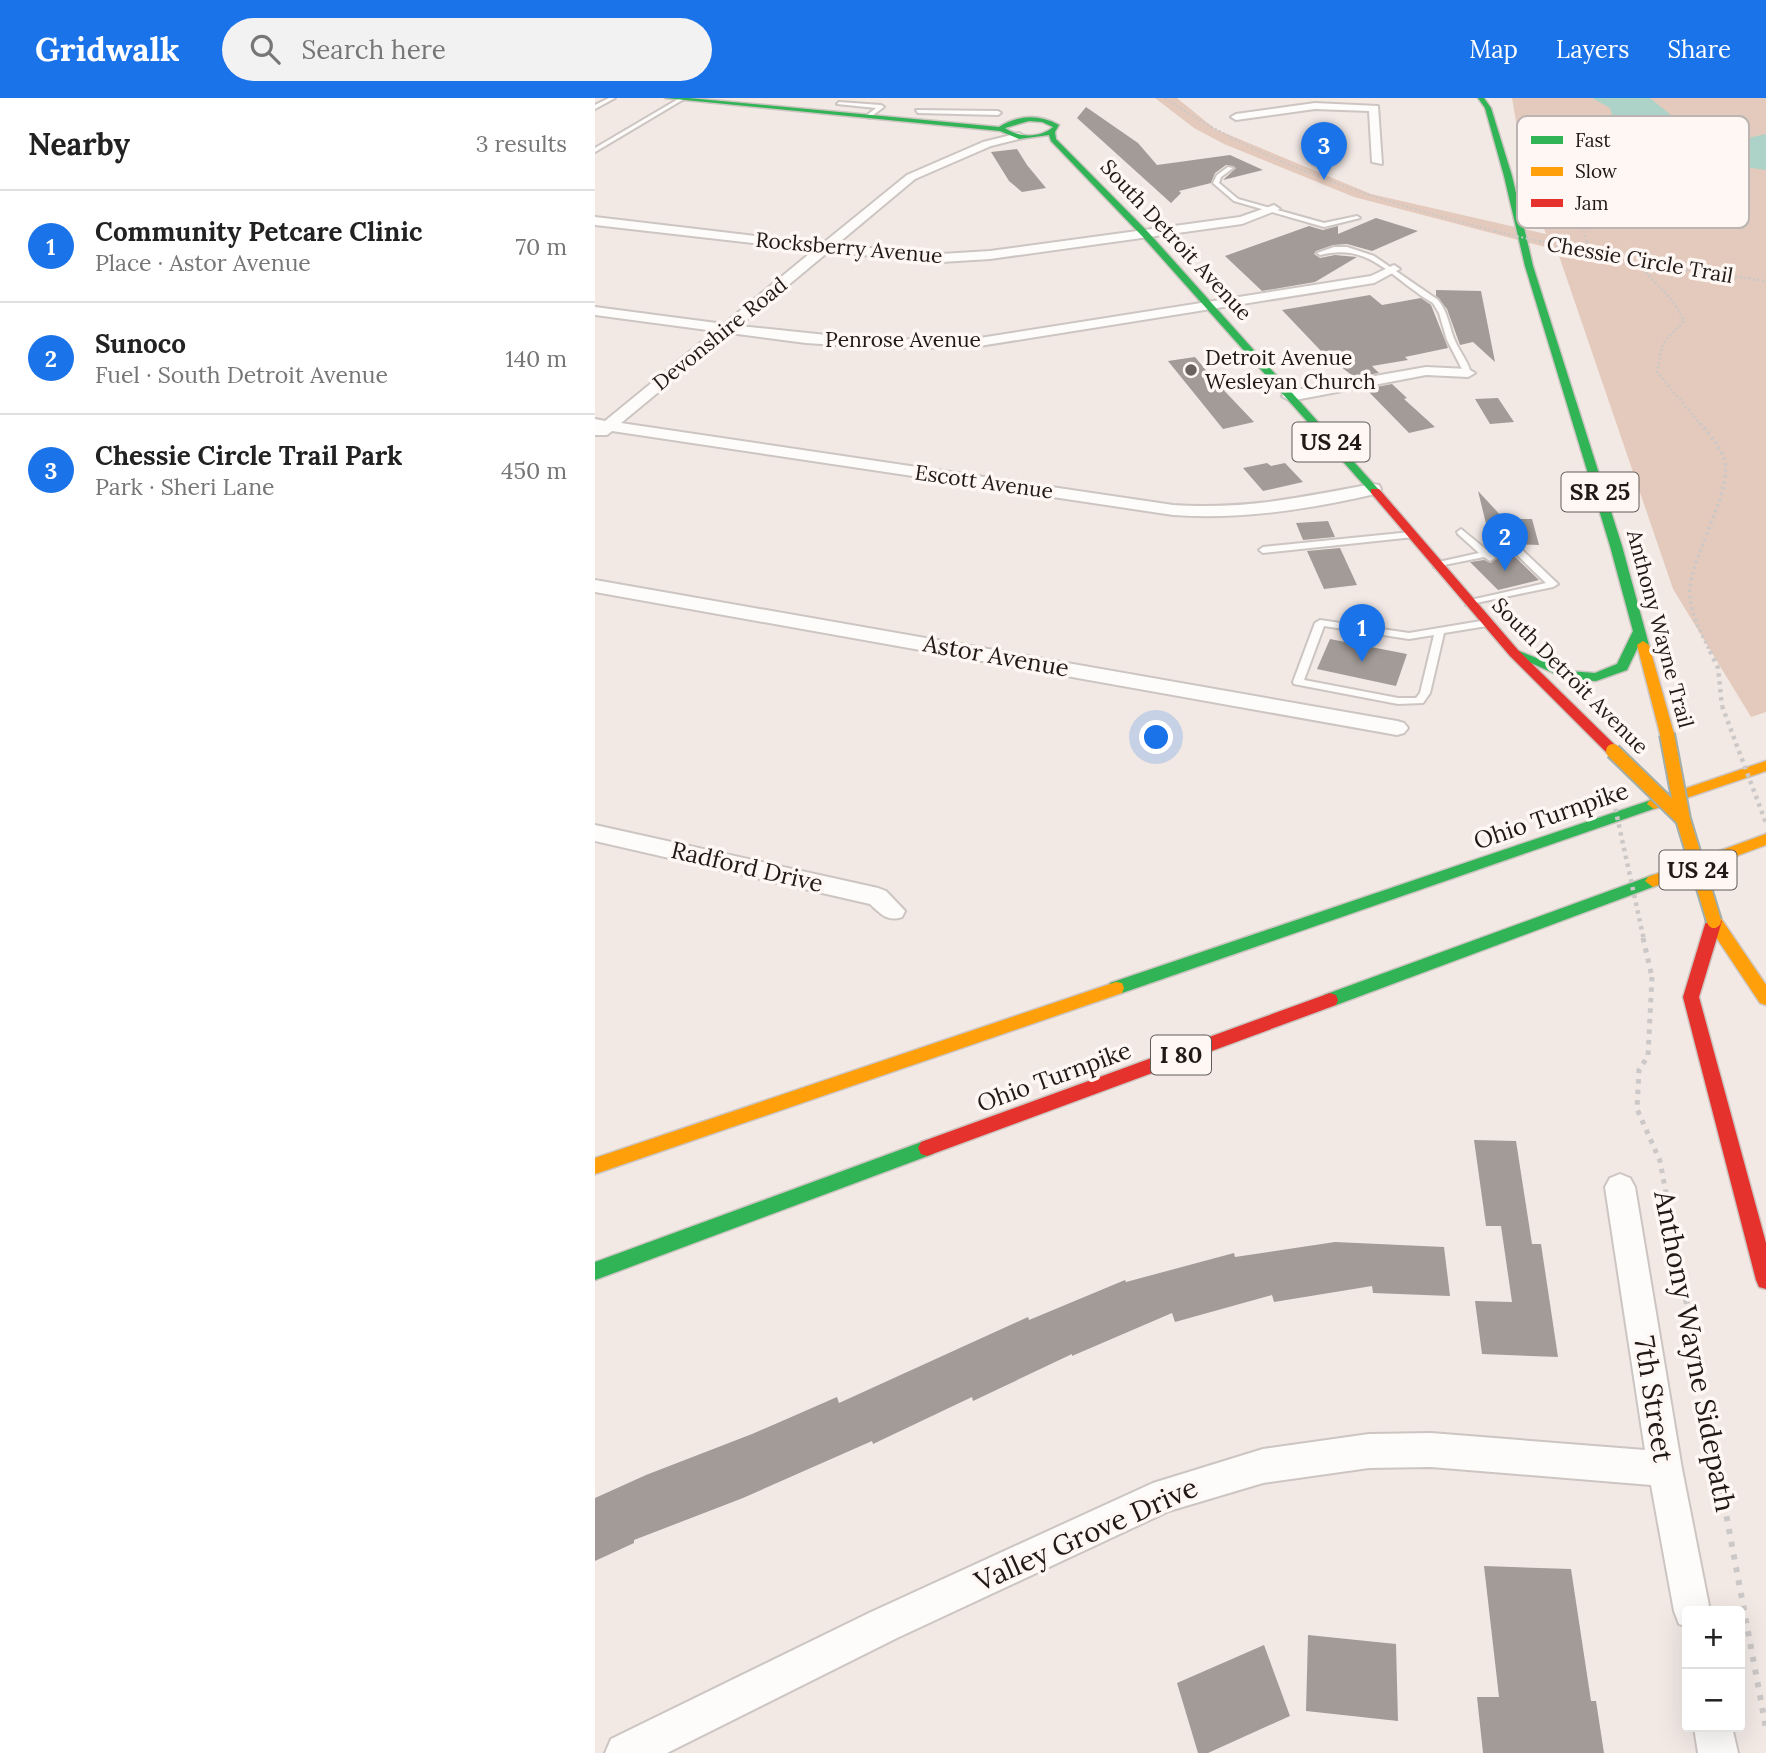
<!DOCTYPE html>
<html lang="en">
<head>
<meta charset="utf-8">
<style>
	:root { --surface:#fff; --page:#f2f2f2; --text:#222; --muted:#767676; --line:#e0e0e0; --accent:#1a73e8 }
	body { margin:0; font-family:Lora,serif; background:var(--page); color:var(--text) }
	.controls { position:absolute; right:21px; bottom:21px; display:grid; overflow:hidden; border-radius:7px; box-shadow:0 7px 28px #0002 }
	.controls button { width:63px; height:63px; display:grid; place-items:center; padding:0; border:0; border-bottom:2px solid var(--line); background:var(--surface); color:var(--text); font:35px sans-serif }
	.you { position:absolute; left:562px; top:640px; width:24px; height:24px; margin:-18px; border:5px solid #fff; border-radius:50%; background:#1a73e8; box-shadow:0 0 0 10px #1a73e833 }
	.badge { display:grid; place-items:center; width:46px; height:46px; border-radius:50%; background:var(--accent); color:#fff; font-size:23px; font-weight:700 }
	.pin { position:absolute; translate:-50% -58px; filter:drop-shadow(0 2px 4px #0008) }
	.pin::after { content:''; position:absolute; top:37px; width:24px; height:21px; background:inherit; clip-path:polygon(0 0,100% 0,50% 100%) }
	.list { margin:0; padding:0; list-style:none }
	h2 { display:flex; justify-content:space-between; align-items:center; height:91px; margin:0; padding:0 28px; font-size:30px }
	h2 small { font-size:23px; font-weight:400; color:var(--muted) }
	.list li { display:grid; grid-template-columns:46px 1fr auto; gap:21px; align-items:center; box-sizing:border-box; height:112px; padding:0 28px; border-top:2px solid var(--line) }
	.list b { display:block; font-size:26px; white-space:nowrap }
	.list p { margin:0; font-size:23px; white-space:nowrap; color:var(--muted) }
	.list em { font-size:23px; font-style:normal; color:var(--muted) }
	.icon { flex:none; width:38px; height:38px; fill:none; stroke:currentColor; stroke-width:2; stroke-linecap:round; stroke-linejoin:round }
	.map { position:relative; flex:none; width:1171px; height:1655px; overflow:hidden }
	header { display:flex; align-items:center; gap:42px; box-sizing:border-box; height:98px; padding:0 35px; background:var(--accent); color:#fff }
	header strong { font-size:33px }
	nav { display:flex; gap:38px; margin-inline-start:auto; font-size:24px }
	.search { width:490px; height:63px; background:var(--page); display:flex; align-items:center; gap:18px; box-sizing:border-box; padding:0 24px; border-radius:38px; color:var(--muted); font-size:26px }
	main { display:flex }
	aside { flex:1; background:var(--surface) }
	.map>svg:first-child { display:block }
	.green { fill:#e4cabc }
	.water { fill:#add2c8 }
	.building { fill:#a29b98 }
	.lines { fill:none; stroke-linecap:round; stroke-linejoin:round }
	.lane-casing { stroke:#ccc5c1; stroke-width:4 }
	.street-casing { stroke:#ccc5c1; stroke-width:4 }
	.fast-casing { stroke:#ccc5c1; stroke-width:3 }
	.slow-casing { stroke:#ccc5c1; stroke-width:3 }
	.jam-casing { stroke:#ccc5c1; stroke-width:3 }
	.path-far5 { stroke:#cbc8c7; stroke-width:2; stroke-dasharray:2 2.5; stroke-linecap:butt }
	.path-far4 { stroke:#cbc8c7; stroke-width:2.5; stroke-dasharray:2 2.5; stroke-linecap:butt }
	.path-far3 { stroke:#cbc8c7; stroke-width:3.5; stroke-dasharray:2.5 3.5; stroke-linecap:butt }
	.path-far2 { stroke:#cbc8c7; stroke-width:4.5; stroke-dasharray:3.5 4.5; stroke-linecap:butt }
	.path-far1 { stroke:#cbc8c7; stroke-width:5; stroke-dasharray:4.5 6; stroke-linecap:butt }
	.path { stroke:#cbc8c7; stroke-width:6; stroke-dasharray:5 8; stroke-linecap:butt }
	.lane { fill:#fdfcfb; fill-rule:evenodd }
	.street { fill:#fdfcfb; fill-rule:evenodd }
	.fast { fill:#30b455; fill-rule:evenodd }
	.slow { fill:#ff9f0a; fill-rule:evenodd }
	.jam { fill:#e5322d; fill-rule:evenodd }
	.slow-bridge-casing { stroke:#a2aeaa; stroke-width:18; stroke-linecap:butt }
	.path-bridge-far3 { stroke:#cbc8c7; stroke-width:2; stroke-dasharray:2 2.5; stroke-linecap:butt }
	.path-bridge-far2 { stroke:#cbc8c7; stroke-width:2.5; stroke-dasharray:2 2.5; stroke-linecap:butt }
	.path-bridge-far1 { stroke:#cbc8c7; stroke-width:4.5; stroke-dasharray:3.5 4.5; stroke-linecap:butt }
	.path-bridge { stroke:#cbc8c7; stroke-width:5; stroke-dasharray:4.5 6; stroke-linecap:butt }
	.slow-bridge { stroke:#ff9f0a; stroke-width:14 }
	.poi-dot { fill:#69625f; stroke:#fef7f4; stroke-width:2.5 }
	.labels { text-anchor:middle; stroke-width:7; stroke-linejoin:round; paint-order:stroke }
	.far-street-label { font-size:21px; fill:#1f1917; stroke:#fef7f4 }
	.far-poi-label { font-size:21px; fill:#1f1917; stroke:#fef7f4; text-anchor:start }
	.shield { fill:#fef7f4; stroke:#625c59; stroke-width:2 }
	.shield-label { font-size:23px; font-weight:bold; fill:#1f1917 }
	.street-label { font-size:24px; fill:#1f1917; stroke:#fef7f4 }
	.near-street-label { font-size:28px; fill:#1f1917; stroke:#fef7f4 }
	.key { fill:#fef7f4; stroke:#bbb4b2; stroke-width:2 }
	.key-label { font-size:19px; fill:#1f1917 }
</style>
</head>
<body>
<header>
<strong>Gridwalk</strong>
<div class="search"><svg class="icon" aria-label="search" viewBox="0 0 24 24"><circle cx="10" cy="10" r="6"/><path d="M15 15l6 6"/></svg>Search here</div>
<nav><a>Map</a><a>Layers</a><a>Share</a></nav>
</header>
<main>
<aside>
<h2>Nearby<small>3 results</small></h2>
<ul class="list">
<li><span class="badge">1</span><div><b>Community Petcare Clinic</b><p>Place · Astor Avenue</p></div><em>70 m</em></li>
<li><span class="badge">2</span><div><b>Sunoco</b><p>Fuel · South Detroit Avenue</p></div><em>140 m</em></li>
<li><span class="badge">3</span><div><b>Chessie Circle Trail Park</b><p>Park · Sheri Lane</p></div><em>450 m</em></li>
</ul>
</aside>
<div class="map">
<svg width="1171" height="1655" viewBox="0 0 1171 1655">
	<rect width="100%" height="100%" fill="#f2e9e5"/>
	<path class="green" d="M560,0H582L620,31L776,96L951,136L931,81L917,0H1171V614L1156,619L1078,491L962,152L759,99L629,46L599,30Z"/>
	<path class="water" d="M997,0H1055L1087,26L1118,40L1144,42L1171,36V72L1149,69L1117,70L1101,67L1046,47L1014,25L1017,17L1015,10Z"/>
	<path class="building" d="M491,9L543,45L562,67L635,57L668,72L628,82L641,70L631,67L620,75L616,85L584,93L586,95L576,105L482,20Z
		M422,51L432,67L451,90L427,94L414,83L396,54Z
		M781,120L823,133L777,153L752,146L738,147L721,153L719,156L725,160L740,157L762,159L720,184L667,193L630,158L714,128L728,132L743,128V136Z
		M841,192L886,193L900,264L878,244L865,247L852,211L841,198Z
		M775,197L787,207L826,200L836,207L853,250L810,259L813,262L777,268L784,275L759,279L726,253L687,212Z
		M600,259L620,283L659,324L628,331L573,263Z
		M797,286L812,300L809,301L840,329L814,335L771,291Z
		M903,300L919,324L895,326L880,301Z
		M672,365L676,368L690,365L708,384L668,393L648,370Z
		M883,393L909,421H937L944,447L907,446L909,448L897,450Z
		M733,423L740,439L708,442L701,425Z
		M745,450L762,487L729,491L712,453Z
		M917,456L944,482L903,492L875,464L889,462L896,465L902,460Z
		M735,541L812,556L801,588L722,571Z
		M879,1042L921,1043L937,1146H946L963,1259L887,1256L880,1203L917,1204L906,1128H891Z
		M740,1144L849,1149L855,1198L778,1195L777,1188L679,1204L677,1197L580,1224L577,1215L477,1258V1256L378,1303L377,1299L278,1346L277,1343L148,1400L39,1442V1445L0,1463V1400L51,1377L157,1336L242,1299L244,1305L433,1219L434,1222L530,1182L531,1184L639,1155L640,1159Z
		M889,1468L976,1471L996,1603H1001L1009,1655H888L882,1599H904Z
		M713,1537L801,1546L803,1623L711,1613Z
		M669,1547L695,1618L613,1655H603L582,1585Z"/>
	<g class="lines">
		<g class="lane-casing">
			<path id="lane" d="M14,0H20L0,11V7Z
				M85,0L89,1L0,54V50Z
				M244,4L286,7L289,9L274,20L272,17L281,10L242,6Z
				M321,12L403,13L406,15L403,17L323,15Z
				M633,69L638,70L626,79L624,85L643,101L729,125L762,118L765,120L729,129L639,103L618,85L622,77Z
				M739,149H752L779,158L843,202C854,215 854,231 861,245C866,256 875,266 876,277L869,275L852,242L844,215L838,205C832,201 826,198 820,193C788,170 768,146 725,157L722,155Z
				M866,431L893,453L923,448L963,486L958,489L871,507V503L951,485L918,453L898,458L900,460L895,463L889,459L839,469V465L884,455L863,436L862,434Z
				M816,434L820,437L819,439L668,455L664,452L668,449Z
				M725,522L814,535L892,522L897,525L892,528L849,535L835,595L828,605L803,606L699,586L698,584L720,525ZM729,528L814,541L839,537L825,595L821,600H803L709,582Z"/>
		</g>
		<g class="street-casing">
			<path id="street" d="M720,5L783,8L787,66L777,64L774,13L720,11L641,22L636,19L641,16Z
				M424,35L429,38L428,40L396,48L320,81L241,147L346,156L395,153L645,119L679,107L685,111L647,126L395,161L346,164L233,154L144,228L270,241L372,242L776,178L799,167L805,171L779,185L372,250L270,249L211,245L135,235L26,325L578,407C650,412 707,399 778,386L784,387L786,391L784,395C717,411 647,422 578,417L17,333L12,337H0V321L10,323L120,233L0,217V209L129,226L219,152L0,127V119L227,146L312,77L388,44Z
				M831,269L873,271L880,275L873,279L831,277L695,303L687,298L695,293Z
				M0,482L802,623L809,625L813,630L809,635L802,637L0,494Z
				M0,727L283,790L291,793L310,813L307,819C292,824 286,816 275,806L0,743Z
				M1025,1076L1035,1080L1040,1089L1087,1371L1115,1513H1092V1529L1084,1526L1079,1513L1056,1387L836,1369L774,1370L668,1385L574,1413L302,1540L72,1655H10L16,1641L276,1514L558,1385L668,1351L774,1336L836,1335L1050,1352L1010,1089L1015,1080Z
				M1099,1629H1137L1143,1655H1103Z"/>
		</g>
		<g class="fast-casing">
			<path id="fast" d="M70,0H94L404,29C423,17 444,16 464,27L460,34L461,41L553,134L785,393L776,395L547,138L456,43L454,37L424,41L405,33ZM434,23L447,24L458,29C446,40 424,40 410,30Z
				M883,0H889L896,10L917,78L938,168L1027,448L1054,547L1048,551L1043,549L1032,572L1001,583L972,581L913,555L919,551L974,573L1000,575L1022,566L1038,533L1015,448L930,168L909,78L890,10Z
				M1059,701L1066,706L1064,709L527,895H515L513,890L515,885Z
				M1058,777L1066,783L1063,787L741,907H729L727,902L729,897Z
				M332,1042L338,1044L341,1050L338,1056L0,1182V1164Z"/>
		</g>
		<g class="slow-casing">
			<path id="slow" d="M1048,543L1054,547L1079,636L1077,639L1072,640L1065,636L1042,547Z
				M1171,663V673L1059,711L1052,706L1054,703Z
				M1171,736V747L1058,789L1050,783L1053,779Z
				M1119,817L1125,819L1171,887V907L1165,905L1113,827L1111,823Z
				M521,884L527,885L529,890L527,895L0,1076V1060Z"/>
		</g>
		<g class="jam-casing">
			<path id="jam" d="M776,391H784L923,552L1023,650L1025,653L1023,656H1013L915,558L776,395Z
				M1119,817L1127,823L1104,899L1171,1145V1191L1164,1189L1161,1182L1088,899L1111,823Z
				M735,895L741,897L743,902L741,907L332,1058L326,1056L323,1050L326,1044Z"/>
		</g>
		<path class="path-far5" d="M570,0C671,68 783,103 900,133
			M922,26L950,75L988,131L992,145"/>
		<path class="path-far4" d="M992,143L995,155
			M963,148L1039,164L1171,183
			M1049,165L1053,177L1077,202L1089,223L1068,245L1062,274L1106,327"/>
		<path class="path-far3" d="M1105,325C1114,336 1124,347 1129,360C1139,388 1099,454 1095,489C1093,511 1106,535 1116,555"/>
		<path class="path-far2" d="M1115,553L1123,570L1127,608"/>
		<path class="path-far1" d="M1057,879L1053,958L1044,972L1042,1011L1065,1063L1091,1202"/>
		<path class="path" d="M1091,1201L1171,1630"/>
		<use href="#lane" class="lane"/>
		<use href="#street" class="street"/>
		<use href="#fast" class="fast"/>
		<use href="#slow" class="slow"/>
		<use href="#jam" class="jam"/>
		<g class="slow-bridge-casing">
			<path id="slow-bridge" d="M1072,636L1088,721L1119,823
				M1018,653L1088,721"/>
		</g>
		<path class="path-bridge-far3" d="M900,133L951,145"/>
		<path class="path-bridge-far2" d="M944,143L963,148"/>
		<path class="path-bridge-far1" d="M1127,608L1171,725
			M1014,697L1018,700L1049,842"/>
		<path class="path-bridge" d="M1048,840L1057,879"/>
		<use href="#slow-bridge" class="slow-bridge"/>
	</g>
	<circle class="poi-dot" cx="596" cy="272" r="7"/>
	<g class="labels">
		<g class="far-street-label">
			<text transform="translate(581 142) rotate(47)" y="7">South Detroit Avenue</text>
			<text transform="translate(254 150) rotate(5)" y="7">Rocksberry Avenue</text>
			<text transform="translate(1045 162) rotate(10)" y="7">Chessie Circle Trail</text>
			<text transform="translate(125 236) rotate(-39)" y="7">Devonshire Road</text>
			<text x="308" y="249">Penrose Avenue</text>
			<text transform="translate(389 384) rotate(8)" y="7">Escott Avenue</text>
			<text transform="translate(1065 531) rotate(75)" y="7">Anthony Wayne Trail</text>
			<text transform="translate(975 578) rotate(45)" y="7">South Detroit Avenue</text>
		</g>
		<g class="far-poi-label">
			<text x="610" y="267">Detroit Avenue<tspan x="610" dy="24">Wesleyan Church</tspan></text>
		</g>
		<g class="shield">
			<rect x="697.5" y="324.5" width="77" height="39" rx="5"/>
			<rect x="966.5" y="374.5" width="77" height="39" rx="5"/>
			<rect x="1064.5" y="752.5" width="77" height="39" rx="5"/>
			<rect x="556" y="937.5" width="60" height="39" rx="5"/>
		</g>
		<g class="shield-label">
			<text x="736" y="352">US 24</text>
			<text x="1005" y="402">SR 25</text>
			<text x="1103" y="780">US 24</text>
			<text x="586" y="965">I 80</text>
		</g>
		<g class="street-label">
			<text transform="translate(401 558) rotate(10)" y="8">Astor Avenue</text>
			<text transform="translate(956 718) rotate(-19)" y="8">Ohio Turnpike</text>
			<text transform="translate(152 769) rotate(13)" y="8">Radford Drive</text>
			<text transform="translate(459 979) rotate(-20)" y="8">Ohio Turnpike</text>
		</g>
		<g class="near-street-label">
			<text transform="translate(1100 1253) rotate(79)" y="10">Anthony Wayne Sidepath</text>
			<text transform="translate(1059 1301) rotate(81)" y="10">7th Street</text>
			<text transform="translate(491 1436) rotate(-24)" y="10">Valley Grove Drive</text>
		</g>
	</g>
	<rect x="922" y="18" width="232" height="112" rx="10" class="key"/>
	<rect x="936" y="38" width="32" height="8" fill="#30b455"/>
	<rect x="936" y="69" width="32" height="9" fill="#ff9f0a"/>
	<rect x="936" y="101" width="32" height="8" fill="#e5322d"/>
	<g class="key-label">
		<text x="980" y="49">Fast</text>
		<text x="980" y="80">Slow</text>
		<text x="980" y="112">Jam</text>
	</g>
</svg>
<div class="controls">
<button>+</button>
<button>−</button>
</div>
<div class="you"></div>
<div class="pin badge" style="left:767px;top:564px">1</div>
<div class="pin badge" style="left:910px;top:473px">2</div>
<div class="pin badge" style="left:729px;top:82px">3</div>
</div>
</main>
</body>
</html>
